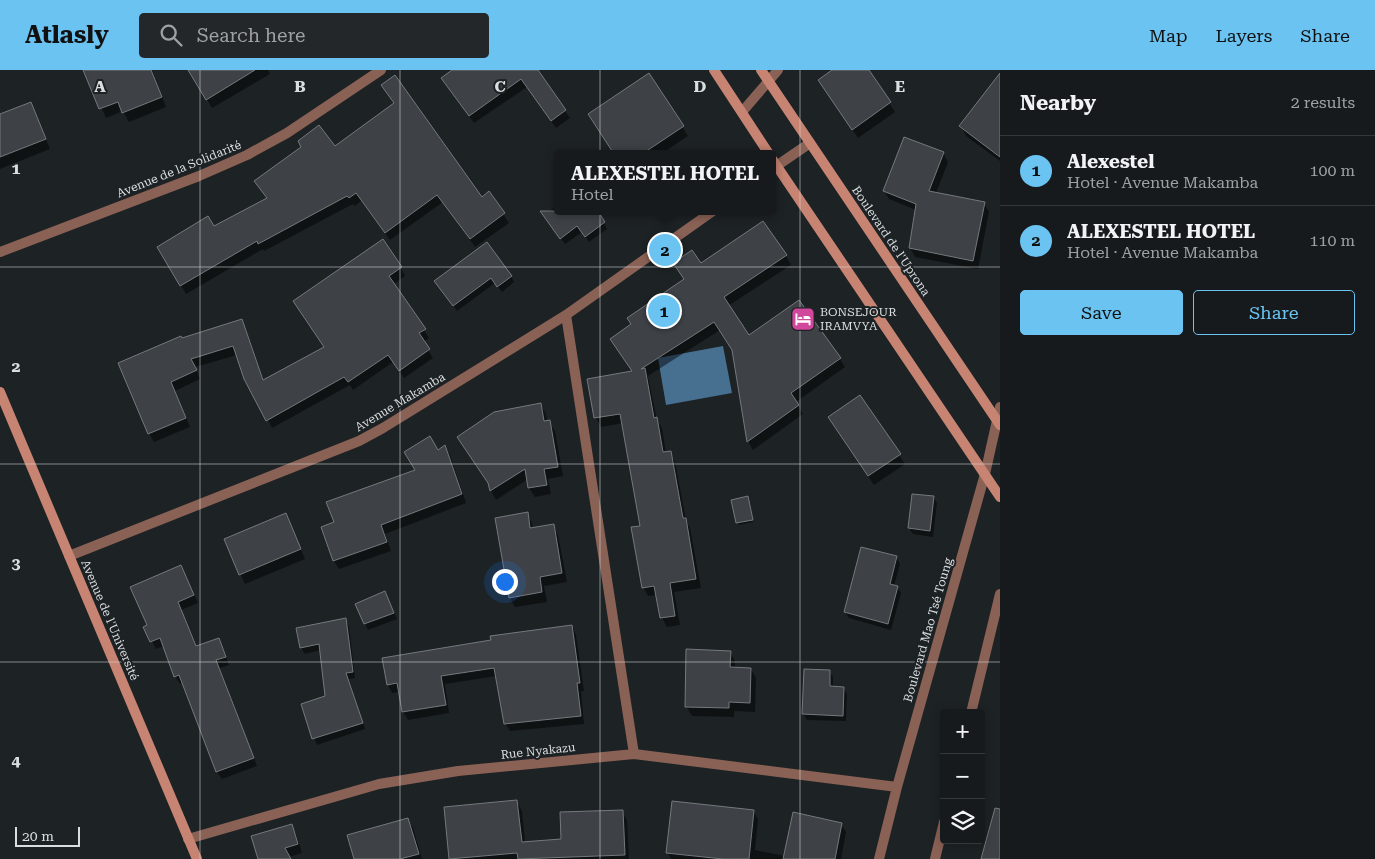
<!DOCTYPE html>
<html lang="en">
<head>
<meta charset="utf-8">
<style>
	:root { --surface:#161a1c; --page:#232729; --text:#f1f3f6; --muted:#9ea1a3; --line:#35383b; --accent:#6ac3f1 }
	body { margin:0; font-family:"Roboto Serif",serif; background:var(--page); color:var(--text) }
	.controls { position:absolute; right:15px; bottom:15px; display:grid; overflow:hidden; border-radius:5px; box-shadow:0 2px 12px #0003 }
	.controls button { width:45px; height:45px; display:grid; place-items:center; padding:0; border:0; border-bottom:1px solid var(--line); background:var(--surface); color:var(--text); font:25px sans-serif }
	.scale { position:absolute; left:15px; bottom:12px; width:65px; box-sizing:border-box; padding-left:5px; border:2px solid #dbdee0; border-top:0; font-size:14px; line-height:18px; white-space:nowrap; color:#dbdee0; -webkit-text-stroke:4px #1d2225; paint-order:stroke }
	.you { position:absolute; left:504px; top:511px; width:18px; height:18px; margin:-12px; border:4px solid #fff; border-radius:50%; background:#1a73e8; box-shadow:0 0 0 8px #1a73e833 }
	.badge { display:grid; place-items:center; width:32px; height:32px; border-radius:50%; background:var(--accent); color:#111; font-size:16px; font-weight:700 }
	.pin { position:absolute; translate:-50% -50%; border:2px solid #fff; box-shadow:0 1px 5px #0006 }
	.popup { position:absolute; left:554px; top:80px; width:222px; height:65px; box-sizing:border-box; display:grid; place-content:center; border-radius:5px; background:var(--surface); filter:drop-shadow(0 1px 4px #0005); font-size:16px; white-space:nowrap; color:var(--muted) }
	.popup b { font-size:19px; color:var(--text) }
	.popup::after { content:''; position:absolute; left:50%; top:100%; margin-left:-10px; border:10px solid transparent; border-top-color:var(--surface) }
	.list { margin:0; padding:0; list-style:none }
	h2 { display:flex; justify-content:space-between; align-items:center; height:65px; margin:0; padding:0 20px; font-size:21px }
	h2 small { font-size:16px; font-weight:400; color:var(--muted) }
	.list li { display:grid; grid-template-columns:32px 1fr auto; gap:15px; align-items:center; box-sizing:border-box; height:70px; padding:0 20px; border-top:1px solid var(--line) }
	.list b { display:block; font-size:19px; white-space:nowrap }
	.list p { margin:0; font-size:16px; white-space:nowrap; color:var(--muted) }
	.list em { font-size:16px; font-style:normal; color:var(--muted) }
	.actions { display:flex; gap:10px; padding:15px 20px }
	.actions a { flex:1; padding:11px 0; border:1px solid var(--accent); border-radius:5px; text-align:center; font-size:18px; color:var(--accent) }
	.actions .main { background:var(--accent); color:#111 }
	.icon { flex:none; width:28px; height:28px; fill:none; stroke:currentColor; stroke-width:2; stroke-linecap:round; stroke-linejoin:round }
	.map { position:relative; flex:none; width:1000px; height:789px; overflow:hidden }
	header { display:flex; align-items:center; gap:30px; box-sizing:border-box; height:70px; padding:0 25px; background:var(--accent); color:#111 }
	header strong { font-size:24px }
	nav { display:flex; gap:28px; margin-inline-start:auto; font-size:18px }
	.search { width:350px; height:45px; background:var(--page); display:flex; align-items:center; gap:12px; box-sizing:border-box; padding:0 18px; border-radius:5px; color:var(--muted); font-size:19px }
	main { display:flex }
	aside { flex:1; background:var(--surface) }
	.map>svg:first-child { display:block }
	.water { fill:#476f90 }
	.shadow { fill:#0007 }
	.building { fill:#3e4247; stroke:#74797e }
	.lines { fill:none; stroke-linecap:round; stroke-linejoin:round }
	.street { stroke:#8a6155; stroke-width:10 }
	.secondary { stroke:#c78472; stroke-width:10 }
	.grid { fill:none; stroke:#dbdee0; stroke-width:1; stroke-opacity:0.55 }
	.labels { text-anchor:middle; stroke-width:4; stroke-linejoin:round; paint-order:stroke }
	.street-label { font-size:12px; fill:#dbdee0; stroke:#1d2225 }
	.poi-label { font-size:12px; fill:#dbdee0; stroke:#1d2225; text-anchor:start }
	.grid-label { font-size:16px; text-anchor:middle; font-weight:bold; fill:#dbdee0; stroke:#1d2225; stroke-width:4; stroke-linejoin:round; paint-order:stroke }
</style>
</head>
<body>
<header>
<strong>Atlasly</strong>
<div class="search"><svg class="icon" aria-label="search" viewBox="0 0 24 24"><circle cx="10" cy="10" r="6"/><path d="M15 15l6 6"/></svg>Search here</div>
<nav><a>Map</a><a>Layers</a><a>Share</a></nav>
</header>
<main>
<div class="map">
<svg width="1000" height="789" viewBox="0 0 1000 789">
	<rect width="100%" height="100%" fill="#1d2225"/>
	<path class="water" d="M723,276L732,323L666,335L658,288Z"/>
	<path class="shadow" d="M85,0H152L166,37L129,52L123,41L106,48Z
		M190,0H268L270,4L212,38Z
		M454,0H536L570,48L556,58L527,17L474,53L447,16Z
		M834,0H867L895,42L858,68L819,10Z
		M649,5L688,66L661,84H615Z
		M1000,6V91L966,66L961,56Z
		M382,16L481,129L489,123L509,153L475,177L443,132L390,170L361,131L355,136L353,134L264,181L263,179L186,224L159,177L214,158L268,129L261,120L335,78L394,34Z
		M31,34L50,79L0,99V46Z
		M943,83L948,92L936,123L984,133L989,142L978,199L915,187L910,178L916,140L889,129L884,121Z
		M558,135V141L604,153L607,159L589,172L582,162L565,174L544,145Z
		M786,186L791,195L728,236L749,267L840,289L845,297L796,332L803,344L753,380L748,371L734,281L720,260L648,306L657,350L662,358L666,383H670L675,392L686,450L690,458L701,518L674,522L680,555L667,557L662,548L657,525L648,526L643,517L641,457L623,353L601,357L596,348L588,310L633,302L632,255L685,210L700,195Z
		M401,198L405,206L394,214L429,268L423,272L433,288L404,308L393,292L353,320L350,315L272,358L237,285L195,297L200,309L175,321L190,357L154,372L149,363L182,270L241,250L246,259L264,311L325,278L294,232Z
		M511,206L514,212L502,222L495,213L457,241L436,211Z
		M860,327L905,394L874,415L835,357Z
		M541,335L546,344L547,352H549L555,361L563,406L548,409L551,424L535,427L529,418L528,409L496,430L491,421L490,415Z
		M445,376L450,385L466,433L385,464L391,481L339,499L334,491L322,458L335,453L416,400Z
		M933,427L937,433L933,467L913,464L909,458Z
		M732,431H748L753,452L739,455Z
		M527,444L532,453L533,459L553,455L558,465L567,512L544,516L547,532L515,537L510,528Z
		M286,445L305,489L245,514L225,470Z
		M896,487L900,494L894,516L897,517L901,523L891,560L849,548L845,542Z
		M181,497L198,533L181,540L197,577L218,569L222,577L229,595L220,598L257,696L222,709L217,702L183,612L180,614L175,606L164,576L156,579L145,558L149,556Z
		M385,523L397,549L368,560L357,534Z
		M345,550L349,556L355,608L349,609L365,659L317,675L302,635L327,627L321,580L305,584L301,578Z
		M572,556L576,565L584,621H581L584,654L510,661L505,653L497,606L445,614L449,643L408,650L403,642L400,622L392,623L388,615Z
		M730,582L735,591V599H751L756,608L755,642L734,641V647L692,646L686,636Z
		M829,601L833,607V618H843L847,624L846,651L807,650L803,644Z
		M517,732L522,741L525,773L562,770L622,741L627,750L629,789H451Z
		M753,741L758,749L755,780L785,786L841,754L846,762L841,789H671L668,782Z
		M407,749L413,758L422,789H355Z
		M291,755L296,764L302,783L289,787L290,789H259Z"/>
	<path class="building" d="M83,0H151L162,27L122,43L118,32L99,39Z
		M188,0H255L206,30Z
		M452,0H538L566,40L551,51L521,9L469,46L441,8Z
		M832,0H869L891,32L852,60L818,10Z
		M649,3L684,56L642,84H614L588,44Z
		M1000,3V87L959,56Z
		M395,5L482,127L489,121L505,143L470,169L437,125L385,163L356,123L349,128L347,126L258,174L257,171L180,216L157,177L208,146L214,156L267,128L254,111L301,77L298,71L319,55L335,76L394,33L381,15Z
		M31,32L46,69L0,87V44Z
		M904,67L944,82L929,121L985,132L973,191L909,178L916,134L883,121Z
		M540,141H598L605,152L585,167L577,156L560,169Z
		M763,151L787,185L724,227L749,265L799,230L841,288L791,323L799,335L747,372L732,280L714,252L641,299L645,298L654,348L657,347L663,382L671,381L683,448H686L696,509L670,513L675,546L660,548L654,516L642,518L631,457L640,456L620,344L594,348L587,309L632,301L610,269L631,254L627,248L684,209L673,193L692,180L701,193Z
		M383,169L402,197L389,206L426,259L419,263L430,279L399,301L388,285L348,312L344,307L266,351L244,309L233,276L191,289L197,300L171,312L186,348L148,364L118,293L181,266L182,268L242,249L263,310L324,277L293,231Z
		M487,172L512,206L497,217L491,208L453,236L434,211Z
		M860,325L901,384L868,406L828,347Z
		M541,333L544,351L550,350L558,397L544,399L547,415L528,418L525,399L490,421L488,413L457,367L494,342Z
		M430,366L438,380L445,375L462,424L381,455L387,472L333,491L321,457L334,452L326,432L415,400L404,382Z
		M912,424L934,426L930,461L908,458Z
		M748,426L753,450L736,453L731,430Z
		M528,442L530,458L554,454L562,503L540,507L542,522L509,528L495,448Z
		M286,443L301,479L239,505L224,469Z
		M861,477L897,486L890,514L898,516L888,554L844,542Z
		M181,495L194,525L178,532L196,576L219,568L226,587L216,590L254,688L216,702L179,605L174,607L160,568L150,572L143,557L147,555L130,517Z
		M385,521L394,543L364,554L355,534Z
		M346,548L353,602L346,603L363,653L312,669L301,634L325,626L319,574L300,578L296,558Z
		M572,555L580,613H577L581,646L504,654L494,598L441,606L446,635L402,642L397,613L387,615L382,588L491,570L490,566Z
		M686,579L731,581L730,597L751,598L750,633L729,632V638L685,637Z
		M804,599L830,600V616L844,617L843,646L802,644Z
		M517,730L522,772L561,769L560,742L623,740L625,785L518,789L517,783L449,789L444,737Z
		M672,731L754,740L749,789H723L666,783Z
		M995,738L1000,739V789H981Z
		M793,742L842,753L835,789H783Z
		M408,748L419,784L400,789H354L347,765Z
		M292,754L298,774L285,778L291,789H258L251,766Z"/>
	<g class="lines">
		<path class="street" d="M742,42L778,0
			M772,99L810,73
			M0,182L199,106L247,85L287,63L381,0
			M566,245L634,684
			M69,486L359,371L383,358L566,245L713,141
			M971,643L1000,524
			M188,769L379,714L458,701L634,684L897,717
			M879,789L897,717L985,404L1000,337
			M935,789L944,752"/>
		<path class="secondary" d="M714,0L769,84
			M761,0L1000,355
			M772,89L1000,427
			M0,322L197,789"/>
	</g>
	<path class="grid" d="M200,0V789M400,0V789M600,0V789M800,0V789M0,197H1000M0,394H1000M0,592H1000"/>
	<defs>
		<g id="hotel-square" transform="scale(1.25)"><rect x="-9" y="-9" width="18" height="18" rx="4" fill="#d1479c" stroke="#1d2225"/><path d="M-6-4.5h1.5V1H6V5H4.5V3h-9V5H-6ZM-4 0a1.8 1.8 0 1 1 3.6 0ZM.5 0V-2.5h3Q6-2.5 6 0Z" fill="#fff"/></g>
	</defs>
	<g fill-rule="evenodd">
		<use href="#hotel-square" x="803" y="249"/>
	</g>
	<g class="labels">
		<g class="street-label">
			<text transform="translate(179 99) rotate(-22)" y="4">Avenue de la Solidarité</text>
			<text transform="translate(891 171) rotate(56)" y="4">Boulevard de l'Uprona</text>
			<text transform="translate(400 332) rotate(-31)" y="4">Avenue Makamba</text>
			<text transform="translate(110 550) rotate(67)" y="4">Avenue de l'Université</text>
			<text transform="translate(928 560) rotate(-74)" y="4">Boulevard Mao Tsé Toung</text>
			<text transform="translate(538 681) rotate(-6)" y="4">Rue Nyakazu</text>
		</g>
		<g class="poi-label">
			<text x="820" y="246">BONSEJOUR<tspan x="820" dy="14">IRAMVYA</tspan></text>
		</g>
	</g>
	<g class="grid-label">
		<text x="100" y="22">A</text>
		<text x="300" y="22">B</text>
		<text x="500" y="22">C</text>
		<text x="700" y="22">D</text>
		<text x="900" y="22">E</text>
		<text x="16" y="104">1</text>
		<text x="16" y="302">2</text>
		<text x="16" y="499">3</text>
		<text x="16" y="696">4</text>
	</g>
</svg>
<div class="controls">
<button>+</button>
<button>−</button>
<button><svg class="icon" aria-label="layers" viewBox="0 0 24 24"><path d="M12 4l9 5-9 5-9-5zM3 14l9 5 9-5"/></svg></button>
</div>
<div class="scale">20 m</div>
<div class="you"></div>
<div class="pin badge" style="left:664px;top:241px">1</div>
<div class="pin badge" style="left:665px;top:180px">2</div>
<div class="popup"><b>ALEXESTEL HOTEL</b>Hotel</div>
</div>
<aside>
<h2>Nearby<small>2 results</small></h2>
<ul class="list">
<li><span class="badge">1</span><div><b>Alexestel</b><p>Hotel · Avenue Makamba</p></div><em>100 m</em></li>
<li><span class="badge">2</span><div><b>ALEXESTEL HOTEL</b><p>Hotel · Avenue Makamba</p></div><em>110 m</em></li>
</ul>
<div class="actions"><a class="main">Save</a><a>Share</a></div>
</aside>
</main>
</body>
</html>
